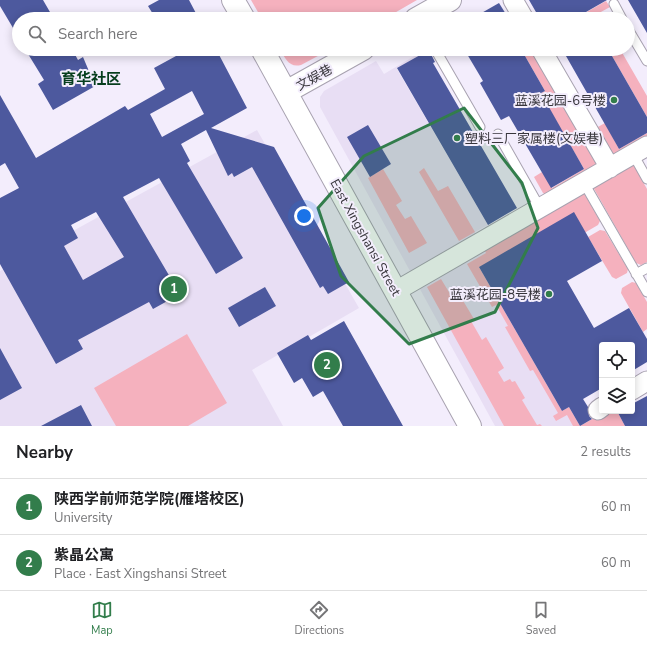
<!DOCTYPE html>
<html lang="en">
<head>
<meta charset="utf-8">
<style>
	:root { --surface:#fff; --page:#f6f6f6; --text:#202124; --muted:#757577; --line:#e0e0e0; --accent:#327d4b }
	body { margin:0; font-family:"Nunito Sans","Noto Sans SC",sans-serif; background:var(--page); color:var(--text) }
	.controls { position:absolute; right:12px; bottom:12px; display:grid; overflow:hidden; border-radius:4px; box-shadow:0 2px 10px #0003 }
	.controls button { width:36px; height:36px; display:grid; place-items:center; padding:0; border:0; border-bottom:1px solid var(--line); background:var(--surface); color:var(--text); font:20px sans-serif }
	.you { position:absolute; left:304px; top:216px; width:14px; height:14px; margin:-10px; border:3px solid #fff; border-radius:50%; background:#1a73e8; box-shadow:0 0 0 6px #1a73e833 }
	.badge { display:grid; place-items:center; width:26px; height:26px; border-radius:50%; background:var(--accent); color:#fff; font-size:13px; font-weight:700 }
	.pin { position:absolute; translate:-50% -50%; border:2px solid #fff; box-shadow:0 1px 4px #0006 }
	.list { margin:0; padding:0; list-style:none }
	h2 { display:flex; justify-content:space-between; align-items:center; height:52px; margin:0; padding:0 16px; font-size:17px }
	h2 small { font-size:13px; font-weight:400; color:var(--muted) }
	.list li { display:grid; grid-template-columns:26px 1fr auto; gap:12px; align-items:center; box-sizing:border-box; height:56px; padding:0 16px; border-top:1px solid var(--line) }
	.list b { display:block; font-size:15px; white-space:nowrap }
	.list p { margin:0; font-size:13px; white-space:nowrap; color:var(--muted) }
	.list em { font-size:13px; font-style:normal; color:var(--muted) }
	.icon { flex:none; width:22px; height:22px; fill:none; stroke:currentColor; stroke-width:2; stroke-linecap:round; stroke-linejoin:round }
	.map { position:relative; flex:none; width:647px; height:426px; overflow:hidden }
	.search { position:absolute; background:var(--surface); box-shadow:0 2px 10px #0003; left:12px; right:12px; top:12px; height:44px; display:flex; align-items:center; gap:10px; box-sizing:border-box; padding:0 14px; border-radius:22px; color:var(--muted); font-size:15px }
	.sheet { height:164px; background:var(--surface) }
	nav { display:flex; justify-content:space-around; align-items:center; box-sizing:border-box; height:56px; border-top:1px solid var(--line); background:var(--surface); font-size:11px; color:var(--muted) }
	nav a { display:grid; justify-items:center; gap:2px }
	nav .on { color:var(--accent) }
	.map>svg:first-child { display:block }
	.built { fill:#e8def4 }
	.green { fill:#f5b1be }
	.building { fill:#4d599e; fill-rule:evenodd }
	.lines { fill:none; stroke-linecap:round; stroke-linejoin:round }
	.service-casing { stroke:#a8a2b0; stroke-width:11 }
	.minor-casing { stroke:#a8a2b0; stroke-width:21 }
	.tertiary-casing { stroke:#a8a2b0; stroke-width:24 }
	.service { stroke:#fff; stroke-width:9 }
	.minor { stroke:#fff; stroke-width:19 }
	.tertiary { stroke:#fff; stroke-width:22 }
	.marked { fill:#327d4b; fill-opacity:0.2; stroke:#327d4b; stroke-width:3; stroke-linejoin:round }
	.poi-dot { fill:#327d4b; stroke:#f3edfc; stroke-width:1.5 }
	.labels { text-anchor:middle; stroke-width:4; stroke-linejoin:round; paint-order:stroke }
	.street-label { font-size:13px; fill:#37353b; stroke:#f3edfc }
	.poi-label { font-size:13px; fill:#37353b; stroke:#f3edfc; text-anchor:end }
	.quarter-label { font-size:15px; font-weight:bold; fill:#063e1d; stroke:#f3edfc }
</style>
</head>
<body>
<div class="map">
<svg width="647" height="426" viewBox="0 0 647 426">
	<rect width="100%" height="100%" fill="#f3edfc"/>
	<path class="built" d="M426,49L427,51L397,69L488,225L475,232L491,260L500,255L599,426H495L320,107V97L324,91L376,61L384,74Z
		M257,130L359,308L252,370L283,426H0V271Z"/>
	<path class="green" d="M251,0H417L384,19H262Z
		M606,1L610,7L599,13L603,19L578,17Z
		M280,49H331L301,65C289,68 285,58 280,49Z
		M521,49H532L598,164L546,195L543,193L534,177L542,172L552,188L584,169L543,98H532L545,91Z
		M608,49H620L647,96V117Z
		M605,123L619,149L647,133V140L619,156L612,155L596,128Z
		M633,164L647,189V262L641,265L636,263L593,187Z
		M424,168L438,191L448,186L475,232L459,241L419,172Z
		M383,169L402,201L396,205L405,219L411,216L427,243L409,253L368,178Z
		M584,193L600,221L598,225L586,232L479,267L562,411L569,407L580,426L594,418L596,420L611,411H617L625,426H573L567,415L556,421L553,416L558,413L533,370L530,371L505,327L508,326L496,305L492,307L467,264L486,253L483,247Z
		M600,230L605,231L628,269L627,273L616,279L612,277L588,237Z
		M441,279L455,302L462,299L474,319L471,321L482,340L486,337L504,368L498,372L504,382L510,379L512,382L515,381L525,398L522,400L537,425L540,424L542,426H504L427,287Z
		M632,282L636,283L647,302V329L643,332L621,293L622,288Z
		M187,334L227,403L188,426H116L94,388Z"/>
	<path class="building" d="M0,0H43L54,19H19V38L0,6Z
		M159,0H189L199,19H156L148,6Z
		M529,0H607L586,12L590,19H540Z
		M628,0H647V33Z
		M499,3L509,19H471Z
		M25,49H72L78,60L83,57L91,76L104,81L53,110L38,84L44,80Z
		M172,49H216L247,108L211,128L274,147L349,282L328,294L323,286L320,288L252,167L234,177L232,173L228,176L206,130L181,144L190,161L187,163L243,258L216,274L159,178L123,197L180,294L153,309L149,302L78,340L83,349L56,364L0,264V198L19,188L5,163L0,166V95L36,158L125,106L128,110L165,89L154,68L176,56ZM192,91L204,114L162,137L150,114ZM96,212L124,257L83,280L64,246L78,238L71,225Z
		M464,49H521L545,91L541,93L584,169L551,188L509,116L501,120L480,83L483,81Z
		M562,49H608L647,117V133L619,149Z
		M429,50L435,62L433,63L517,208L488,225L397,68Z
		M368,125L391,164L370,177L347,137Z
		M574,212L602,261L567,281L594,328L629,308L647,339V362L632,371V345H602V388L583,399L588,407L589,416L592,419L580,426L569,407L562,411L479,267Z
		M265,287L276,306L239,327L228,308Z
		M344,321L403,426H343L323,391L313,397L302,378L294,383L277,353L308,335L311,340Z
		M0,348L22,388L0,400Z
		M647,396V426H625L617,411H632V404Z
		M81,405L92,426H41Z"/>
	<g class="lines">
		<g class="service-casing">
			<path id="service" d="M614,4L622,19
				M628,29L647,61
				M435,49L480,127
				M498,134L540,208
				M633,154L647,179
				M584,183L647,292
				M636,274L647,268"/>
		</g>
		<g class="minor-casing">
			<path id="minor" d="M513,0L524,19
				M541,49L610,168
				M396,291L647,146
				M632,390L647,381
				M598,410L602,407"/>
		</g>
		<g class="tertiary-casing">
			<path id="tertiary" d="M233,0L244,19
				M416,19L450,0
				M262,49L470,426
				M286,92L363,49"/>
		</g>
		<use href="#service" class="service"/>
		<use href="#minor" class="minor"/>
		<use href="#tertiary" class="tertiary"/>
	</g>
	<path class="marked" d="M464,108L522,183L538,228L495,312L409,344L341,276L318,208L364,156Z"/>
	<g class="poi-dot">
		<circle cx="614" cy="100" r="4"/>
		<circle cx="457" cy="138" r="4"/>
		<circle cx="549" cy="294" r="4"/>
	</g>
	<g class="labels">
		<g class="street-label">
			<text transform="translate(314 77) rotate(-29)" y="5">文娱巷</text>
			<text transform="translate(366 237) rotate(61)" y="5">East Xingshansi Street</text>
		</g>
		<g class="poi-label">
			<text x="606" y="105">蓝溪花园-6号楼</text>
			<text x="465" y="143" text-anchor="start">塑料三厂家属楼(文娱巷)</text>
			<text x="541" y="299">蓝溪花园-8号楼</text>
		</g>
		<g class="quarter-label">
			<text x="91" y="84">育华社区</text>
		</g>
	</g>
</svg>
<div class="controls">
<button><svg class="icon" aria-label="locate" viewBox="0 0 24 24"><circle cx="12" cy="12" r="6"/><path d="M12 2v4M12 18v4M2 12h4M18 12h4"/></svg></button>
<button><svg class="icon" aria-label="layers" viewBox="0 0 24 24"><path d="M12 4l9 5-9 5-9-5zM3 14l9 5 9-5"/></svg></button>
</div>
<div class="you"></div>
<div class="pin badge" style="left:174px;top:289px">1</div>
<div class="pin badge" style="left:327px;top:365px">2</div>
<div class="search"><svg class="icon" aria-label="search" viewBox="0 0 24 24"><circle cx="10" cy="10" r="6"/><path d="M15 15l6 6"/></svg>Search here</div>
</div>
<section class="sheet">
<h2>Nearby<small>2 results</small></h2>
<ul class="list">
<li><span class="badge">1</span><div><b>陕西学前师范学院(雁塔校区)</b><p>University</p></div><em>60 m</em></li>
<li><span class="badge">2</span><div><b>紫晶公寓</b><p>Place · East Xingshansi Street</p></div><em>60 m</em></li>
</ul>
</section>
<nav>
<a class="on"><svg class="icon" aria-label="map" viewBox="0 0 24 24"><path d="M3 6l6-2 6 2 6-2v14l-6 2-6-2-6 2zM9 4v14M15 6v14"/></svg>Map</a>
<a><svg class="icon" aria-label="directions" viewBox="0 0 24 24"><path d="M12 3l9 9-9 9-9-9zM9 14v-3h6M13 9l2 2-2 2"/></svg>Directions</a>
<a><svg class="icon" aria-label="saved" viewBox="0 0 24 24"><path d="M7 4h10v16l-5-4-5 4z"/></svg>Saved</a>
</nav>
</body>
</html>
